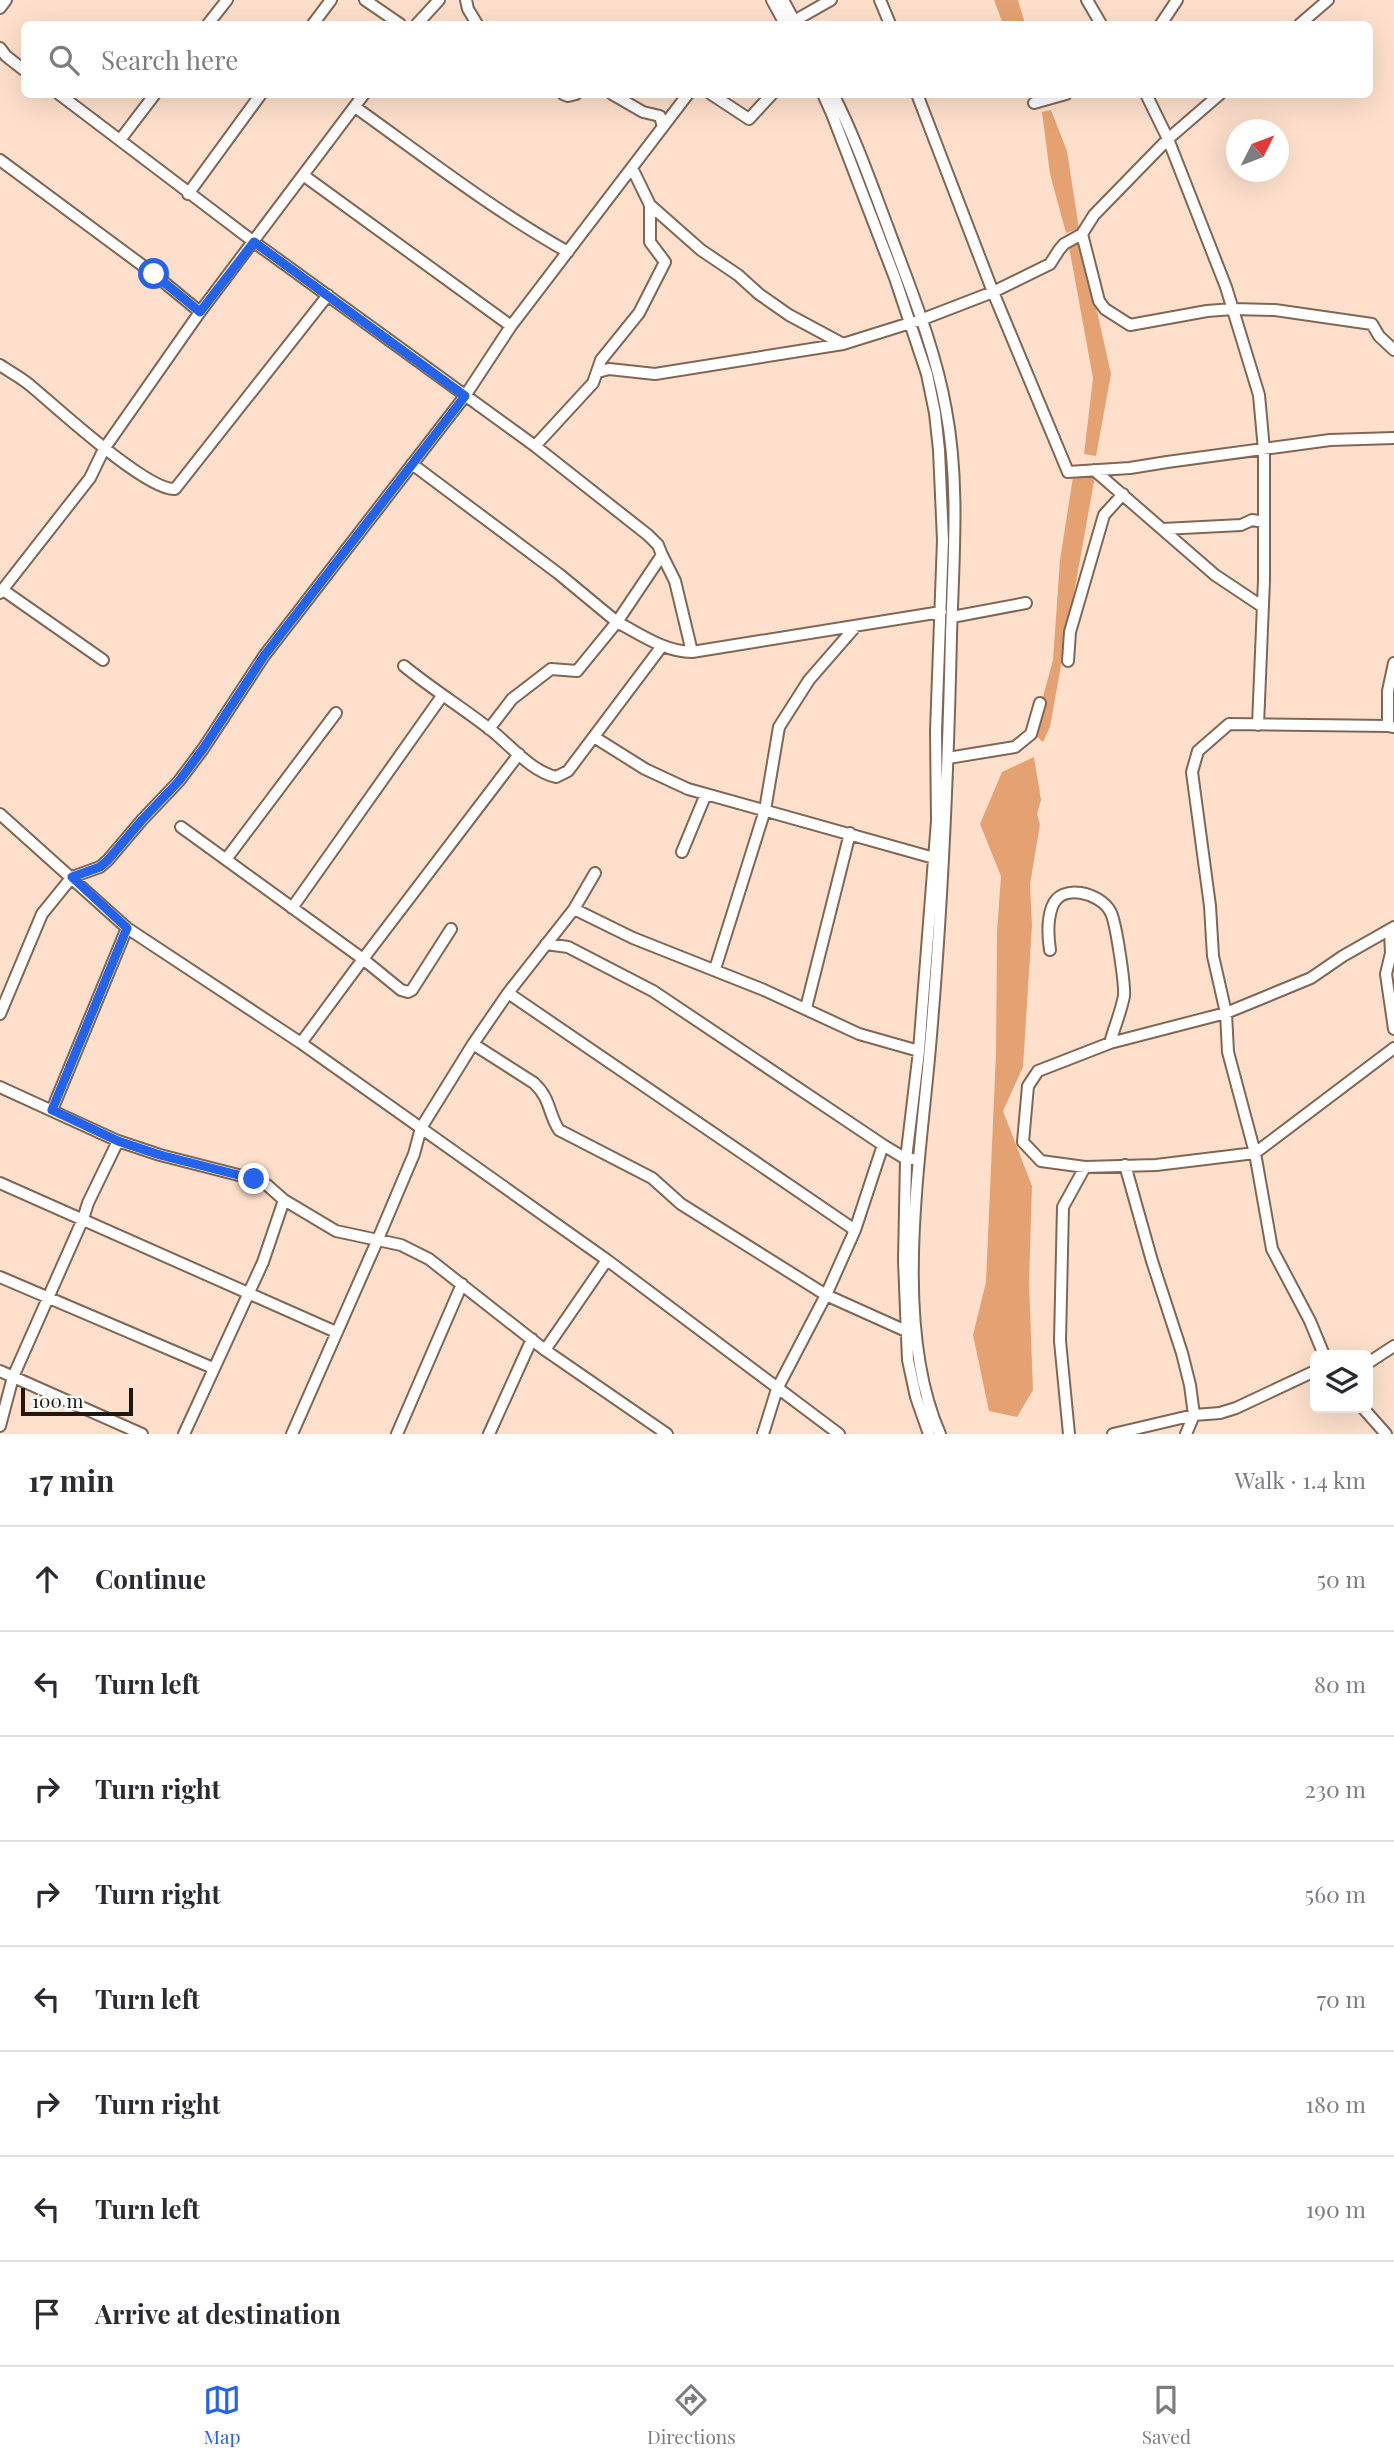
<!DOCTYPE html>
<html lang="en">
<head>
<meta charset="utf-8">
<style>
	:root { --surface:#fff; --page:#f2f2f3; --text:#2b2b33; --muted:#7c7c81; --line:#e1e1e2; --accent:#2563eb }
	body { margin:0; font-family:"Playfair Display",serif; background:var(--page); color:var(--text) }
	.controls { position:absolute; right:21px; bottom:21px; display:grid; overflow:hidden; border-radius:10px; box-shadow:0 7px 28px #0002 }
	.controls button { width:63px; height:63px; display:grid; place-items:center; padding:0; border:0; border-bottom:2px solid var(--line); background:var(--surface); color:var(--text); font:35px sans-serif }
	.compass { position:absolute; left:1226px; top:119px; width:63px; height:63px; border-radius:50%; background:var(--surface); box-shadow:0 7px 28px #0002; rotate:48deg }
	.scale { position:absolute; left:21px; bottom:18px; width:112px; box-sizing:border-box; padding-left:7px; border:4px solid #211710; border-top:0; font-size:19px; line-height:24px; white-space:nowrap; color:#211710; -webkit-text-stroke:5px #fff; paint-order:stroke }
	.stop { position:absolute; width:21px; height:21px; margin:-16px; border:5px solid #2563eb; border-radius:50%; background:#fff }
	.stop.end { background:#2563eb; border-color:#fff; box-shadow:0 2px 7px #0008 }
	.list { margin:0; padding:0; list-style:none }
	h2 { display:flex; justify-content:space-between; align-items:center; height:91px; margin:0; padding:0 28px; font-size:30px }
	h2 small { font-size:23px; font-weight:400; color:var(--muted) }
	.list li { display:grid; grid-template-columns:46px 1fr auto; gap:21px; align-items:center; box-sizing:border-box; height:105px; padding:0 28px; border-top:2px solid var(--line) }
	.list b { display:block; font-size:26px; white-space:nowrap }
	.list em { font-size:23px; font-style:normal; color:var(--muted) }
	.icon { flex:none; width:38px; height:38px; fill:none; stroke:currentColor; stroke-width:2; stroke-linecap:round; stroke-linejoin:round }
	.map { position:relative; flex:none; width:1394px; height:1434px; overflow:hidden }
	.search { position:absolute; background:var(--surface); box-shadow:0 7px 28px #0002; left:21px; right:21px; top:21px; height:77px; display:flex; align-items:center; gap:18px; box-sizing:border-box; padding:0 24px; border-radius:10px; color:var(--muted); font-size:26px }
	.sheet { height:931px; background:var(--surface) }
	nav { display:flex; justify-content:space-around; align-items:center; box-sizing:border-box; height:98px; border-top:2px solid var(--line); background:var(--surface); font-size:19px; color:var(--muted) }
	nav a { display:grid; justify-items:center; gap:4px }
	nav .on { color:var(--accent) }
	.map>svg:first-child { display:block }
	.green { fill:#e4a272 }
	.lines { fill:none; stroke-linecap:round; stroke-linejoin:round }
	.minor-casing { stroke:#806655; stroke-width:14 }
	.minor { stroke:#fff; stroke-width:10 }
	.route { stroke:#2563eb; stroke-width:9 }
</style>
</head>
<body>
<div class="map">
<svg width="1394" height="1434" viewBox="0 0 1394 1434">
	<rect width="100%" height="100%" fill="#fddfcb"/>
	<path class="green" d="M994,0H1018L1025,24H1003Z
		M1051,110L1067,151L1079,229L1066,233L1050,174L1042,112Z
		M1081,239L1111,374L1096,456L1084,454L1093,378L1069,247Z
		M1095,476L1050,727L1043,742L1033,733L1053,660L1060,560L1073,477Z
		M1034,757L1041,800L1037,814L1040,824L1030,885L1032,925L1023,1067L1003,1111L1032,1186L1029,1282L1033,1390L1017,1417L989,1411L973,1335L986,1282L996,1053L997,932L1001,876L980,824L1002,772Z"/>
	<g class="lines">
		<g class="minor-casing">
			<path id="minor" d="M365,0L400,24
				M466,0L468,9L477,24
				M772,0L785,24
				M783,0L796,24
				M880,0L890,24
				M1087,0L1101,24
				M0,8L6,0
				M794,21L831,0
				M208,24L227,0
				M313,24L331,0
				M417,24L439,0
				M1161,24L1177,0
				M1300,24L1328,0
				M0,48L6,56L24,70
				M59,94L254,242L535,446L648,535L658,545L662,555L617,622C640,634 665,652 692,652L941,612
				M563,94L568,96L576,94
				M612,94L643,112L660,116L663,127
				M711,94L749,119L772,94
				M823,94L832,114L895,278L927,374L935,413L939,450L943,540L936,731L937,821L919,1051L906,1159L904,1261L908,1360L916,1397L929,1434
				M833,94C855,137 871,183 888,228C910,288 935,347 946,410C960,484 953,562 951,636C948,774 942,910 930,1047C920,1164 892,1325 940,1434
				M917,94L993,292L1068,472L1130,468L1167,462L1330,440L1394,438
				M1146,94L1168,139L1226,287L1259,395L1264,450V580L1258,725
				M1034,103L1066,94
				M355,107C425,157 493,210 568,252
				M120,140L155,94
				M0,160L154,274L200,312
				M632,168L650,205L701,250L738,275L759,294L789,315L843,344
				M303,175L511,326
				M188,194L261,94
				M1082,234L1099,301L1105,309L1130,325L1207,311L1233,309L1275,310L1372,324L1379,336L1394,350
				M0,365C10,372 22,378 31,386C56,407 147,491 175,489L328,295
				M598,372L609,369L655,374L843,344L923,319L993,292L1050,264L1059,250L1064,244L1082,234L1094,215L1168,139L1220,94
				M535,446L593,383L601,360L639,313L665,262L650,242V205
				M412,464L559,574L617,622L577,671L551,669L512,699L489,729
				M1094,470L1215,575L1263,607
				M1163,529L1241,525L1252,520L1264,522
				M662,555L675,581L692,652
				M3,590L103,660
				M0,593L90,478L104,449L200,312L364,94
				M952,617L1026,603
				M1068,661L1070,632L1104,515L1123,494
				M1394,663L1388,691V726L1394,727
				M404,666C432,689 463,708 491,730C511,746 531,771 556,777L568,771L662,646
				M594,737L645,769L688,789L934,858
				M948,758L1015,747L1031,734L1040,703
				M0,814L127,928L301,1043L607,1260L839,1434
				M181,827L363,959L301,1043
				M682,852L706,794
				M227,858L336,713
				M292,908L442,696
				M574,909L633,938L764,990L859,1034L919,1051
				M1394,927L1343,956L1311,978L1226,1013L1110,1043L1038,1071L1028,1086L1023,1142L1041,1161L1085,1167L1156,1165L1255,1153L1394,1048
				M451,929L412,990L408,992L401,990L363,959L519,754
				M1390,931L1391,953L1386,974L1394,1029
				M546,944L568,947L653,991L883,1145L906,1159H912
				M1050,950C1048,937 1047,921 1052,907C1061,882 1100,893 1110,911C1116,920 1125,985 1124,996C1121,1012 1114,1028 1110,1043
				M715,969L765,810L779,727L809,680L856,626
				M508,993L855,1230
				M806,1008L850,833
				M0,1014L42,914L72,877L100,867L108,860L142,820L179,781L203,749L264,656L465,396L511,326L688,94
				M473,1044L534,1083C551,1099 548,1113 559,1130L652,1178L681,1204L826,1295L906,1331
				M0,1087L118,1141L160,1155L254,1179L267,1185L284,1200L336,1231L401,1245L429,1259L545,1350L667,1434
				M52,1110L127,928
				M1125,1165L1152,1261L1182,1353L1190,1385L1194,1415L1186,1434
				M0,1183L336,1332
				M0,1277L213,1368
				M545,1350L607,1260
				M1324,1355L1310,1321L1272,1249L1255,1153L1228,1052L1226,1013L1213,956L1210,906L1192,772L1198,751L1229,724L1388,726
				M1368,1363L1394,1346
				M0,1371L142,1434
				M1363,1408L1386,1434
				M0,1426L13,1377L83,1219L88,1203L118,1141
				M184,1434L263,1262L284,1200
				M292,1434L378,1239L414,1154L421,1128L473,1044L508,993L574,909L595,873
				M397,1434L462,1284
				M489,1434L532,1339
				M763,1434L777,1389L826,1295L855,1230L883,1145
				M1069,1434L1060,1341L1063,1207L1085,1167
				M1113,1434L1194,1415L1220,1413L1236,1408L1315,1371"/>
		</g>
		<use href="#minor" class="minor"/>
	</g>
	<g class="lines">
		<path class="route" d="M154,274L200,312L254,242L465,396L264,656L203,749L179,781L142,820L108,860L100,867L72,877L127,928L52,1110L118,1141L160,1155L254,1179"/>
	</g>
</svg>
<div class="controls">
<button><svg class="icon" aria-label="layers" viewBox="0 0 24 24"><path d="M12 4l9 5-9 5-9-5zM3 14l9 5 9-5"/></svg></button>
</div>
<svg class="compass" viewBox="-18 -18 36 36"><path d="M0-13l5 13h-10z" fill="#e53935"/><path d="M0 13l5-13h-10z" fill="#7c7c81"/></svg>
<div class="scale">100 m</div>
<div class="stop" style="left:154px;top:274px"></div>
<div class="stop end" style="left:254px;top:1179px"></div>
<div class="search"><svg class="icon" aria-label="search" viewBox="0 0 24 24"><circle cx="10" cy="10" r="6"/><path d="M15 15l6 6"/></svg>Search here</div>
</div>
<section class="sheet">
<h2>17 min<small>Walk · 1.4 km</small></h2>
<ul class="list">
<li><svg class="icon" aria-label="ahead" viewBox="0 0 24 24"><path d="M12 20V5M6 11l6-6 6 6"/></svg><div><b>Continue</b></div><em>50 m</em></li>
<li><svg class="icon" aria-label="left" viewBox="0 0 24 24"><path d="M17 20v-9H6M10 6l-5 5 5 5"/></svg><div><b>Turn left</b></div><em>80 m</em></li>
<li><svg class="icon" aria-label="right" viewBox="0 0 24 24"><path d="M7 20v-9h11M14 6l5 5-5 5"/></svg><div><b>Turn right</b></div><em>230 m</em></li>
<li><svg class="icon" aria-label="right" viewBox="0 0 24 24"><path d="M7 20v-9h11M14 6l5 5-5 5"/></svg><div><b>Turn right</b></div><em>560 m</em></li>
<li><svg class="icon" aria-label="left" viewBox="0 0 24 24"><path d="M17 20v-9H6M10 6l-5 5 5 5"/></svg><div><b>Turn left</b></div><em>70 m</em></li>
<li><svg class="icon" aria-label="right" viewBox="0 0 24 24"><path d="M7 20v-9h11M14 6l5 5-5 5"/></svg><div><b>Turn right</b></div><em>180 m</em></li>
<li><svg class="icon" aria-label="left" viewBox="0 0 24 24"><path d="M17 20v-9H6M10 6l-5 5 5 5"/></svg><div><b>Turn left</b></div><em>190 m</em></li>
<li><svg class="icon" aria-label="arrive" viewBox="0 0 24 24"><path d="M6 21V4h12l-3 4 3 4H6"/></svg><div><b>Arrive at destination</b></div></li>
</ul>
</section>
<nav>
<a class="on"><svg class="icon" aria-label="map" viewBox="0 0 24 24"><path d="M3 6l6-2 6 2 6-2v14l-6 2-6-2-6 2zM9 4v14M15 6v14"/></svg>Map</a>
<a><svg class="icon" aria-label="directions" viewBox="0 0 24 24"><path d="M12 3l9 9-9 9-9-9zM9 14v-3h6M13 9l2 2-2 2"/></svg>Directions</a>
<a><svg class="icon" aria-label="saved" viewBox="0 0 24 24"><path d="M7 4h10v16l-5-4-5 4z"/></svg>Saved</a>
</nav>
</body>
</html>
